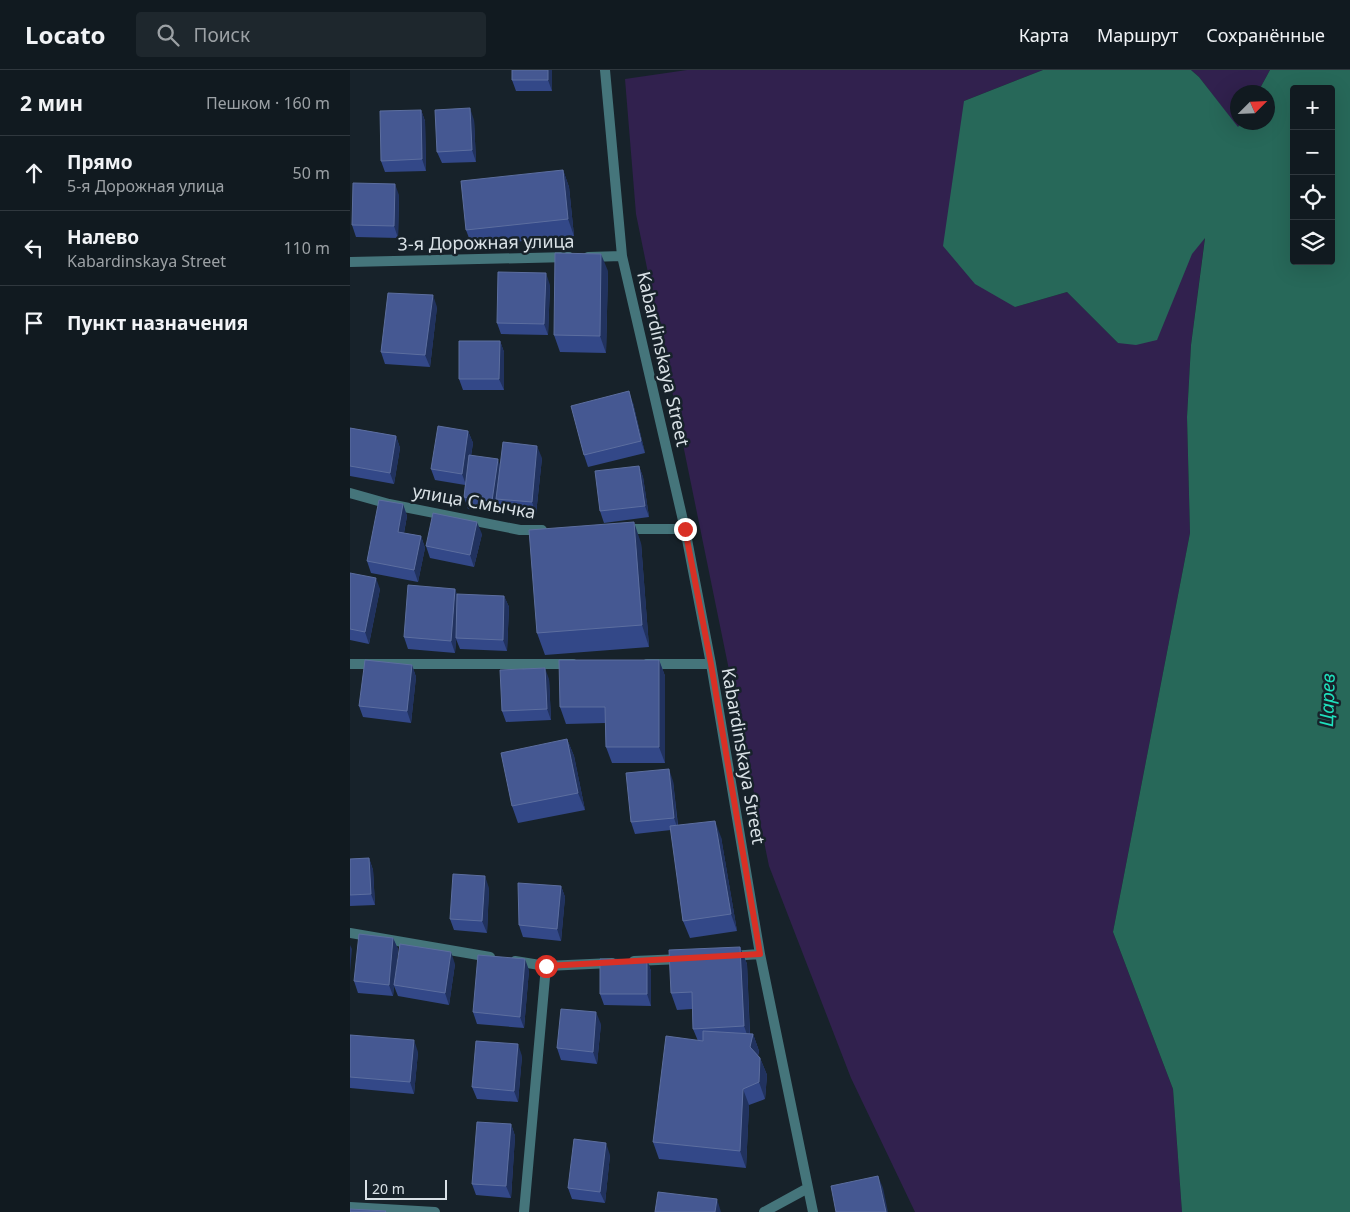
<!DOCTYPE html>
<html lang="ru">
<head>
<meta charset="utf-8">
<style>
	:root { --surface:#111a20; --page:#1e272d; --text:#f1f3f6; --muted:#9ca1a5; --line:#30383e }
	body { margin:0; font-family:"Noto Sans",sans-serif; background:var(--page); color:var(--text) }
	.controls { position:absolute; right:15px; top:15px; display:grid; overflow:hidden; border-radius:5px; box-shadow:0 5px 20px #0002 }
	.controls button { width:45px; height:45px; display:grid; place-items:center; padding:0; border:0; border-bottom:1px solid var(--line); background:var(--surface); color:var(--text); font:25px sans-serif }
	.compass { position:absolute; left:880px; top:15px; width:45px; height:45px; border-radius:50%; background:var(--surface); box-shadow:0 5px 20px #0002; rotate:66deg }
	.scale { position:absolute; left:15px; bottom:12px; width:82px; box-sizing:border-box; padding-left:5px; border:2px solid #d9e1e6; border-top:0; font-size:14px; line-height:18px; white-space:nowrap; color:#d9e1e6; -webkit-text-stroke:4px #17222a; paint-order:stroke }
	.stop { position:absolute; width:15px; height:15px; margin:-11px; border:4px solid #d93025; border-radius:50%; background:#fff }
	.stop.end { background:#d93025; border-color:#fff; box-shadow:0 1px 5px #0008 }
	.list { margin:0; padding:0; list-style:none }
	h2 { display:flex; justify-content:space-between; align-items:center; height:65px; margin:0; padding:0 20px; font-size:21px }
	h2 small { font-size:16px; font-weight:400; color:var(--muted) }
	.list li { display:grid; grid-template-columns:32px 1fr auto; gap:15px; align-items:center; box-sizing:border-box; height:75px; padding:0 20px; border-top:1px solid var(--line) }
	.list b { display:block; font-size:19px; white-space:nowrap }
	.list p { margin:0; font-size:16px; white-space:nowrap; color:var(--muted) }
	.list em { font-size:16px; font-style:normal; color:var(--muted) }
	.icon { flex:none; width:28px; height:28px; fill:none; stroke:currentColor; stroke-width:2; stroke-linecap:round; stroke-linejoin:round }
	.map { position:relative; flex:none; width:1000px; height:1142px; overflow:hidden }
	header { display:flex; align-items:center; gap:30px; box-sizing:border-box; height:70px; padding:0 25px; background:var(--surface); border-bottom:1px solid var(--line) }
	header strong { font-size:24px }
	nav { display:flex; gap:28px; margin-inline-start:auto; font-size:18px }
	.search { width:350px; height:45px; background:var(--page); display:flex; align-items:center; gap:12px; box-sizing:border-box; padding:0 18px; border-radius:5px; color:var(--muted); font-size:19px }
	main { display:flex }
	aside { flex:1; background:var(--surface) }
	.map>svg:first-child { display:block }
	.green { fill:#31214e }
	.water { fill:#276859; fill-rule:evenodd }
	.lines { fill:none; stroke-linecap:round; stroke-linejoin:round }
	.street { stroke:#45757b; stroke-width:10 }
	.wall { fill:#334888 }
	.shaded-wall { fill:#21325e }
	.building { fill:#455892; stroke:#5c6e9f }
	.route { stroke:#d93025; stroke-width:6 }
	.labels { text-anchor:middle; stroke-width:5; stroke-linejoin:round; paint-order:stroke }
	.street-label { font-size:18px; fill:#d9e1e6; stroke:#17222a }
	.water-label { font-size:19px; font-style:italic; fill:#1fe0bc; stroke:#17222a }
</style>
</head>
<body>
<header>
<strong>Locato</strong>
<div class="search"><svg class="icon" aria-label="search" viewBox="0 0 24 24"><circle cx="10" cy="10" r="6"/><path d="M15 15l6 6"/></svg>Поиск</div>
<nav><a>Карта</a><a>Маршрут</a><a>Сохранённые</a></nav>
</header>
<main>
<aside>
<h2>2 мин<small>Пешком · 160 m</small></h2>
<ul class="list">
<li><svg class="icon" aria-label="ahead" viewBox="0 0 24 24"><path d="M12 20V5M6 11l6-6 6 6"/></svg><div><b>Прямо</b><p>5-я Дорожная улица</p></div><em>50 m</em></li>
<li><svg class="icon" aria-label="left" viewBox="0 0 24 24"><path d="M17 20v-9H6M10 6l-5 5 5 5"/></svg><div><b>Налево</b><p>Kabardinskaya Street</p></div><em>110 m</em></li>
<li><svg class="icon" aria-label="arrive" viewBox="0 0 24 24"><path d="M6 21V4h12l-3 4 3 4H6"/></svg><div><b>Пункт назначения</b></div></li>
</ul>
</aside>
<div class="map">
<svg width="1000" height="1142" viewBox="0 0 1000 1142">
	<rect width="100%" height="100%" fill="#17222a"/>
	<path class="green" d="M337,0H693L614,31L665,237L717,222L768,273L855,167L841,275L837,347L840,463L763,862L823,1019L832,1142H565L501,1008L419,796L286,144L275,9Z
		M841,0H920L908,22H888V52L891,53L888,58L849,7Z"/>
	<path class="water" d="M693,0H841L849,7L888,57L891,53L918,52V22H908L920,0H1000V1142H832L823,1019L763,862L840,463L837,347L841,275L855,168L842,184L807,270L786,275L768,273L717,222L665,237L625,214L593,176L614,31ZM944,19H981V191H944Z"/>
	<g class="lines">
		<path class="street" d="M255,0L272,186L335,459L361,594L410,884L463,1142
			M238,187L272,186
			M0,192L219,187
			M0,423L39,434L170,460H192
			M274,459H335
			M0,594H223
			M297,594H361
			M0,863L140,887
			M381,886L410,884
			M165,891L196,896L262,893
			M284,891L332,889
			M0,1137L85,1142
			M174,1142L196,896
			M414,1142L458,1118"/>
	</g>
	<path class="wall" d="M202,0V21H166L162,10Z
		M71,40L75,51L76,101L35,102L31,91Z
		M124,50L126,92L92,93L87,82Z
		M213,100L219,117L224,166L122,176L116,160Z
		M49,125L48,168L6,167L2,155Z
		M258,201L256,283L210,282L204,265Z
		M200,215L198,265L151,264L147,253Z
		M87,237L80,297L35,294L31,282Z
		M150,271L154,282V320H113L109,309Z
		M283,333L295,383L238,397L234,385Z
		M0,358L46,366L50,378L44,414L0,406Z
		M118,361L123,373L121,386L150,396L192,388L186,444L151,440L148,432L146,442L118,439L114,427L115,415L85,410L81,399Z
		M289,396L293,407L299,447L254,453L250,441Z
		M53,434L57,446L54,463L71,466L75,478L68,512L21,503L17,491Z
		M132,464L124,497L80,488L76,476Z
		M291,473L299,577L195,585L187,563Z
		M0,503L30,519L19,574L0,570Z
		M105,519L107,525L154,526L159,537L157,581L110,579L106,569L105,583L58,579L54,567Z
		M309,590L315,606V693H262L256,677L255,653L216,654L210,637Z
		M62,595L66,607L61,653L13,647L9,636Z
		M199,609L201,650L156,652L152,641Z
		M217,669L224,686L235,740L168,753L162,736Z
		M323,711L328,755L371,767L387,861L340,868L333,851L321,760L285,764L281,752Z
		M19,788L23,800L25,835L0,836V789Z
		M211,816L215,827L211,871L173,867L169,855Z
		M139,818L137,863L104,860L100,849Z
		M43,868L48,879L45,907L105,894L99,935L48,926L44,916L43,926L8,923L4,911Z
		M390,877L397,894L400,964H403L409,981L408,986L410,988L417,1005L415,1029L399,1035L396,1098L309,1089L303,1072L348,971L343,959L342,939L327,940L321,923Z
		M297,890L301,901V936L254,935L250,924Z
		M179,900L174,958L127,954L123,942Z
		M251,954L247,994L211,990L207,978Z
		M0,965L68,982L64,1024L0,1018Z
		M172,986L168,1032L127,1029L122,1017Z
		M161,1054L165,1066L161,1128L126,1125L122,1114Z
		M260,1085L255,1133L222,1129L218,1118Z"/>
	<path class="shaded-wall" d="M198,0H202V21L198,10Z
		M120,38L124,50L126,92L122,80Z
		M71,40L75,51L76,101L72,89Z
		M213,100L219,117L224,166L218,149Z
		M45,114L49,125L48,168L44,156Z
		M251,184L258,201L256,283L250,266Z
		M196,203L200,215L198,265L194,254Z
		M83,225L87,237L80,297L75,285Z
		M150,271L154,282V320L149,309Z
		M279,321L283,333L295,383L291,371Z
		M118,361L123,373L116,415L112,404Z
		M46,366L50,378L44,414L40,403Z
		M187,376L192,388L186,444L182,432Z
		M148,389L152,400L146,429L148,432L146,442L142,431Z
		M289,396L293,407L299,447L295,436Z
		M53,434L57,446L52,473L48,462Z
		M127,452L132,464L124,497L120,485Z
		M284,452L291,473L299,577L292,555Z
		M71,466L75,478L68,512L64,500Z
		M26,508L30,519L19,574L15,562Z
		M105,519L109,531L105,583L101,571Z
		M154,526L159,537L157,581L153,570Z
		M309,590L315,606V693L309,677Z
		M62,595L66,607L61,653L57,641Z
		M195,598L199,609L201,650L197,639Z
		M217,669L224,686L235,740L228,723Z
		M319,699L323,711L328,760L324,748Z
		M365,751L371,767L387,861L381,844Z
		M19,788L23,800L25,835L21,824Z
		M135,806L139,818L137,863L132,851Z
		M211,816L215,827L211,871L207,859Z
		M43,868L48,879L43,926L39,915Z
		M0,875L2,879L0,902Z
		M390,877L397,894L400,973L394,956Z
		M101,882L105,894L99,935L95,923Z
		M175,889L179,900L174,958L170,947Z
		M297,890L301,901V936L297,924Z
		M246,942L251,954L247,994L243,982Z
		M403,964L409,981L406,994L400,977Z
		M64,970L68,982L64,1024L60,1012Z
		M168,974L172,986L168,1032L164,1021Z
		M410,988L417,1005L415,1029L409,1012Z
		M393,1019L399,1035L396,1098L390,1081Z
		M161,1054L165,1066L161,1128L156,1116Z
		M256,1073L260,1085L255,1133L250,1122Z
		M528,1106L533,1118L538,1142H536Z
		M367,1129L371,1142H365Z"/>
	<path class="building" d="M162,0H198V10H162Z
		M120,38L122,80L87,82L85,40Z
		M71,40L72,89L31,91L30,41Z
		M213,100L218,149L116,160L111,111Z
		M3,113L45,114L44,156L2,155Z
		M205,183L251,184L250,266L204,265Z
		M148,202L196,203L194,254L147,253Z
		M38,223L83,225L75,285L31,282Z
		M109,271H150L149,309H109Z
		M279,321L291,371L234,385L221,336Z
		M88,356L118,361L112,404L81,399Z
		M0,358L46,366L40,403L0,396Z
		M153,372L187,376L182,432L146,429Z
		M119,385L148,389L142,431L114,427Z
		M289,396L295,436L250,441L245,401Z
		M29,430L53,434L48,462L71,466L64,500L17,491Z
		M83,443L127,452L120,485L76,476Z
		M284,452L292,555L187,563L179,460Z
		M0,503L26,508L15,562L0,559Z
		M58,515L105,519L101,571L54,567Z
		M107,524L154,526L153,570L106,568Z
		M15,590L62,595L57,641L9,636Z
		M209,590H309V677H256L255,637H210Z
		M195,598L197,639L152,641L150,600Z
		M217,669L228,723L162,736L151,683Z
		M319,699L324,748L281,752L276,703Z
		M365,751L381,844L333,851L320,756Z
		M19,788L21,824L0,825V789Z
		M103,804L135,806L132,851L100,849Z
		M168,813L211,816L207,859L169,855Z
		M9,864L43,868L39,915L4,911Z
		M50,874L101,882L95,923L44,915Z
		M390,877L394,956L343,959L342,922L321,923L319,880Z
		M128,885L175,889L170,947L123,942Z
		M250,889L297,890V924H250Z
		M211,939L246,942L243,982L207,978Z
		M353,961L403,964L400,977L410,988L409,1012L393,1019L390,1081L303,1072L316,966L353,971Z
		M0,965L64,970L60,1012L0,1007Z
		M126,971L168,974L164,1021L122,1017Z
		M127,1052L161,1054L156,1116L122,1114Z
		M224,1069L256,1073L250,1122L218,1118Z
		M528,1106L536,1142H486L481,1116Z
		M308,1122L367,1129L365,1142H305Z
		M0,1139L36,1141L35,1142H0Z"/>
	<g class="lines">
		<path class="route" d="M196,896L410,884L361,594L335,459"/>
	</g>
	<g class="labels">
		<g class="street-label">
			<text transform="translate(136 173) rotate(-1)" y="6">3-я Дорожная улица</text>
			<text transform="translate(313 289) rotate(77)" y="6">Kabardinskaya Street</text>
			<text transform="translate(124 432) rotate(10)" y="6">улица Смычка</text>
			<text transform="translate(393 686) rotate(80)" y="6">Kabardinskaya Street</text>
		</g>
		<g class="water-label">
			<text transform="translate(977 630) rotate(-88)" y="7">Царев</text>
		</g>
	</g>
</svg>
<div class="controls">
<button>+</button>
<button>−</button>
<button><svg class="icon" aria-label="locate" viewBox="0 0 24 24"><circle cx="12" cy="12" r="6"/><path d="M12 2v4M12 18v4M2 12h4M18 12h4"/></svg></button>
<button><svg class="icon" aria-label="layers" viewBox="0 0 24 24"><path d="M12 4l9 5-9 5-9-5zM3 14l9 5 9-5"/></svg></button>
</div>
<svg class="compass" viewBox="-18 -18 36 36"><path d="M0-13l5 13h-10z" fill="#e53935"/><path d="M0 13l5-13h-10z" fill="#9ca1a5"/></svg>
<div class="scale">20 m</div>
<div class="stop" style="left:196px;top:896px"></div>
<div class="stop end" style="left:335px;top:459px"></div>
</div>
</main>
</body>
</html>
